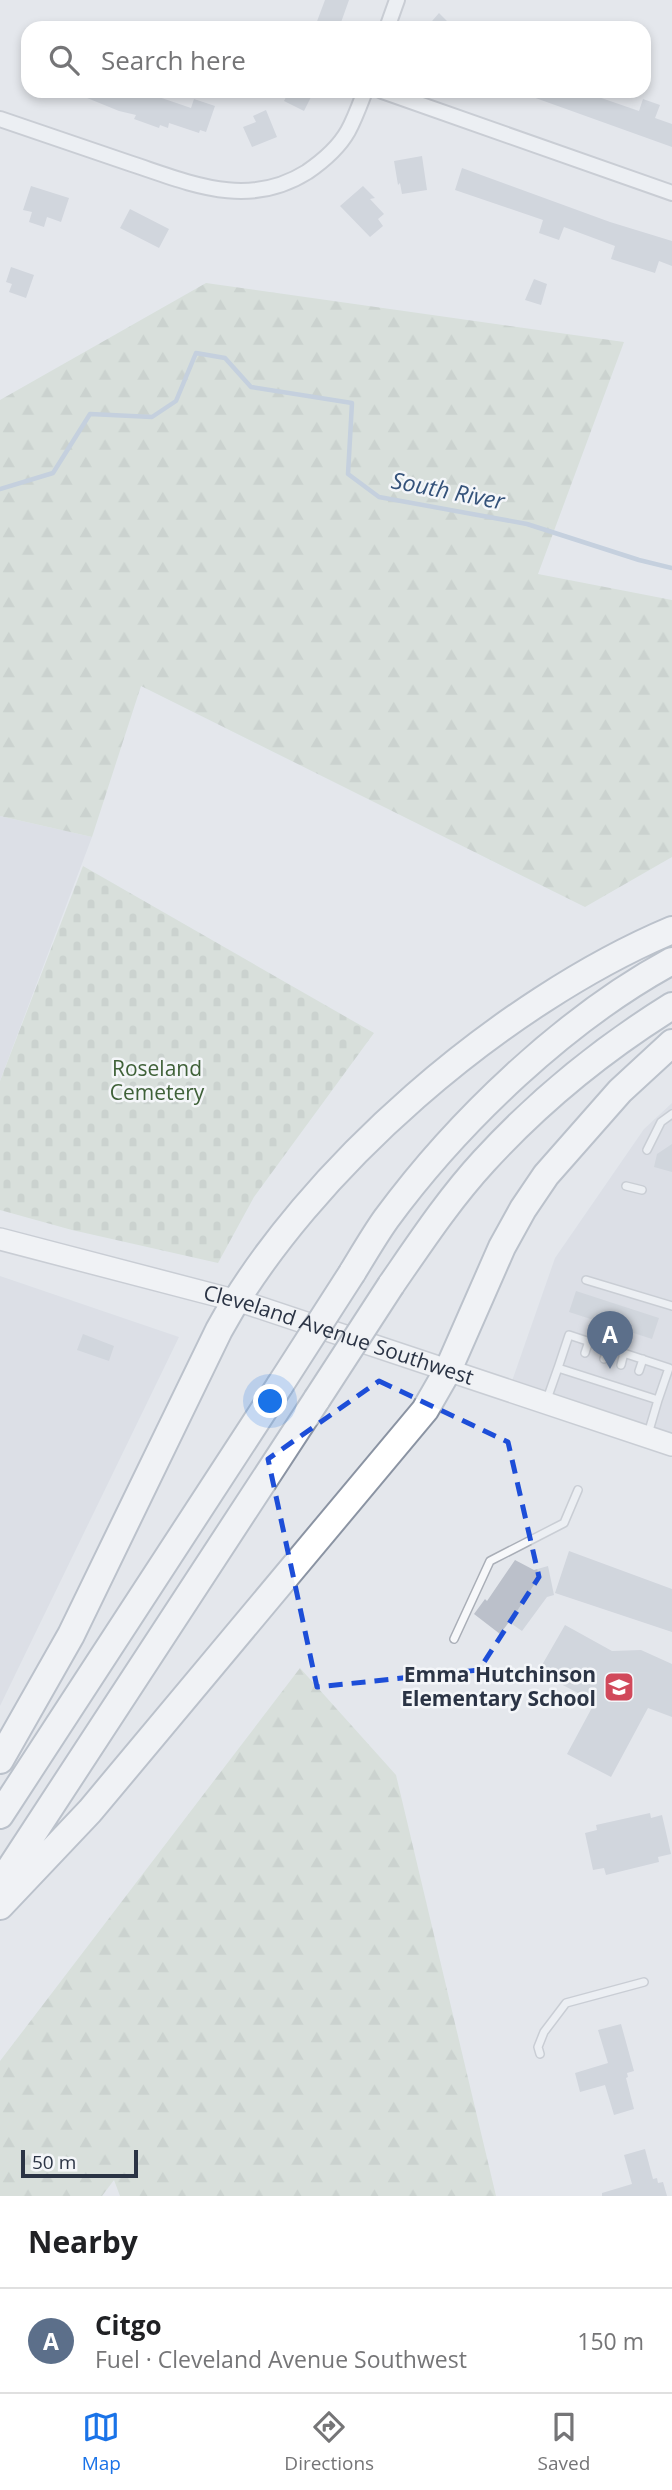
<!DOCTYPE html>
<html lang="en">
<head>
<meta charset="utf-8">
<style>
	:root { --surface:#fff; --page:#f6f6f6; --text:#202124; --muted:#757577; --line:#e0e0e0; --accent:#1a73e8 }
	body { margin:0; font-family:"Open Sans",sans-serif; background:var(--page); color:var(--text) }
	.scale { position:absolute; left:21px; bottom:18px; width:117px; box-sizing:border-box; padding-left:7px; border:4px solid #2b3445; border-top:0; font-size:19px; line-height:24px; white-space:nowrap; color:#2b3445; -webkit-text-stroke:5px #f4f6f9; paint-order:stroke }
	.you { position:absolute; left:271px; top:1402px; width:24px; height:24px; margin:-18px; border:5px solid #fff; border-radius:50%; background:#1a73e8; box-shadow:0 0 0 10px #1a73e833 }
	.badge { display:grid; place-items:center; width:46px; height:46px; border-radius:50%; background:var(--accent); color:#fff; font-size:23px; font-weight:700 }
	.pin { position:absolute; translate:-50% -58px; filter:drop-shadow(0 2px 4px #0008) }
	.pin::after { content:''; position:absolute; top:37px; width:24px; height:21px; background:inherit; clip-path:polygon(0 0,100% 0,50% 100%) }
	.list { margin:0; padding:0; list-style:none }
	h2 { display:flex; justify-content:space-between; align-items:center; height:91px; margin:0; padding:0 28px; font-size:30px }
	h2 small { font-size:23px; font-weight:400; color:var(--muted) }
	.list li { display:grid; grid-template-columns:46px 1fr auto; gap:21px; align-items:center; box-sizing:border-box; height:105px; padding:0 28px; border-top:2px solid var(--line) }
	.list b { display:block; font-size:26px; white-space:nowrap }
	.list p { margin:0; font-size:23px; white-space:nowrap; color:var(--muted) }
	.list em { font-size:23px; font-style:normal; color:var(--muted) }
	.icon { flex:none; width:38px; height:38px; fill:none; stroke:currentColor; stroke-width:2; stroke-linecap:round; stroke-linejoin:round }
	.map { position:relative; flex:none; width:672px; height:2196px; overflow:hidden }
	.search { position:absolute; background:var(--surface); box-shadow:0 4px 10px #0003; left:21px; right:21px; top:21px; height:77px; display:flex; align-items:center; gap:18px; box-sizing:border-box; padding:0 24px; border-radius:21px; color:var(--muted); font-size:26px }
	.sheet { height:196px; background:var(--surface) }
	nav { display:flex; justify-content:space-around; align-items:center; box-sizing:border-box; height:98px; border-top:2px solid var(--line); background:var(--surface); font-size:19px; color:var(--muted) }
	nav a { display:grid; justify-items:center; gap:4px }
	nav .on { color:var(--accent) }
	.map>svg:first-child { display:block }
	.built { fill:#d2d6de }
	.forest { fill:url(#forest-firs) }
	.cemetery { fill:url(#cemetery-stones) }
	.lines { fill:none; stroke-linecap:round; stroke-linejoin:round }
	.stream { stroke:#9fb4cc; stroke-width:4.5 }
	.building { fill:#bbc0ca }
	.service-casing { stroke:#a9aeb7; stroke-width:10 }
	.minor-casing { stroke:#a9aeb7; stroke-width:18 }
	.secondary-casing { stroke:#a9aeb7; stroke-width:24 }
	.motorway-casing { stroke:#8b94a3; stroke-width:30 }
	.service { stroke:#f7f8fa; stroke-width:7 }
	.minor { stroke:#f7f8fa; stroke-width:14 }
	.secondary { stroke:#fff; stroke-width:21 }
	.motorway { stroke:#fff; stroke-width:26 }
	.motorway-bridge-casing { stroke:#8b94a3; stroke-width:30; stroke-linecap:butt }
	.motorway-bridge { stroke:#fff; stroke-width:26 }
	.marked { fill:none; stroke:#1d4ed8; stroke-width:5; stroke-dasharray:14 9; stroke-linejoin:round }
	.labels { text-anchor:middle; stroke-width:5; stroke-linejoin:round; paint-order:stroke }
	.park-label { font-size:21px; fill:#3f6138; stroke:#f4f6f9 }
	.street-label { font-size:21px; fill:#2b3445; stroke:#f4f6f9 }
	.poi-label { font-size:21px; font-weight:bold; fill:#2b3445; stroke:#f4f6f9; text-anchor:end }
	.water-label { font-size:23px; font-style:italic; fill:#34527a; stroke:#f4f6f9 }
</style>
</head>
<body>
<div class="map">
<svg width="672" height="2196" viewBox="0 0 672 2196">
	<defs>
		<pattern id="forest-firs" width="22" height="20" patternUnits="userSpaceOnUse" patternTransform="scale(1.75)"><rect width="22" height="20" fill="#c9d6c5"/><path d="M5 1l3.5 6h-7zM16 11l3.5 6h-7z" fill="#adb8ab"/></pattern>
		<pattern id="cemetery-stones" width="16" height="16" patternUnits="userSpaceOnUse" patternTransform="scale(1.75)"><rect width="16" height="16" fill="#c9d6c5"/><path d="M2 7V4a2 2 0 0 1 4 0v3zM10 15v-3a2 2 0 0 1 4 0v3z" fill="#adb8ab"/></pattern>
	</defs>
	<rect width="100%" height="100%" fill="#e4e7ec"/>
	<path class="built" d="M0,816L92,837L0,1081Z
		M672,1103V1449L505,1401L555,1258L644,1129Z
		M0,1276L179,1337L0,1706Z"/>
	<path class="forest" d="M206,283L624,342L538,574L672,600V857L585,907L141,686L92,837L0,816V400Z
		M300,1668L396,1775L496,2196H120L114,2180L102,2196H0V2061Z"/>
	<path class="cemetery" d="M83,866L374,1033L254,1197L218,1263L72,1230L0,1210V1081Z"/>
	<g class="lines">
		<path class="stream" d="M0,489L53,473L90,414L152,417L176,401L196,353L225,358L251,387L352,403L348,474L379,497L527,524L639,560L672,568"/>
	</g>
	<path class="building" d="M325,0H349L339,28H328L316,24Z
		M439,13L448,22L442,28H426Z
		M70,91H120L142,98L144,92L191,108L194,99L215,106L206,132L200,130L199,133L169,123L168,128L160,125L159,128L134,119L136,115L119,111Z
		M289,91H314L304,111L284,101Z
		M516,91H581L639,111L643,99L660,105L655,118L672,124V147Z
		M266,110L277,137L252,147L243,127L256,122L253,116Z
		M422,156L427,190L402,194L400,183L398,185L394,161Z
		M462,168L610,222L672,241V266L659,261L655,273L611,259L615,246L564,227L559,240L539,233L543,220L455,190Z
		M31,186L69,198L61,222L47,217L44,227L29,222L32,212L23,210Z
		M363,186L375,198L370,199L384,214L378,219L383,226L370,237L340,206Z
		M130,209L169,229L159,248L120,228Z
		M11,267L34,275L26,298L9,292L12,284L6,282Z
		M534,279L547,284L541,305L525,300Z
		M672,1144V1172L654,1167L657,1154Z
		M576,1291L659,1318L652,1339L569,1312Z
		M83,1334L114,1346L109,1361L77,1350Z
		M569,1551L672,1589V1632L555,1593Z
		M515,1560L534,1570L548,1566L554,1595L547,1597L522,1631L509,1622L500,1634L474,1614L485,1599L487,1601Z
		M565,1625L612,1651L641,1650L672,1664V1717L648,1708L611,1777L567,1754L595,1702L538,1672Z
		M650,1813L651,1818L662,1815L671,1854L658,1857L659,1862L606,1875L604,1868L593,1870L585,1833L597,1830L596,1825Z
		M621,2024L634,2071L627,2073L628,2077L626,2078L634,2109L614,2115L605,2085L580,2092L575,2073L608,2063L598,2030Z
		M645,2149L653,2179L657,2178L658,2183L663,2182L667,2196H602V2193L632,2184L624,2155Z"/>
	<g class="lines">
		<g class="service-casing">
			<path id="service" d="M647,1150L661,1122L672,1114
				M626,1186L642,1190
				M586,1280L672,1306
				M585,1353L589,1341
				M604,1359L608,1348
				M621,1365L624,1353
				M558,1368L569,1335L669,1368L658,1400
				M639,1371L643,1359
				M546,1402L558,1368L658,1400L648,1434
				M454,1639L490,1561L564,1523L578,1490
				M540,2054L538,2047L544,2032L566,2003L644,1982"/>
		</g>
		<g class="minor-casing">
			<path id="minor" d="M387,28L397,0
				M382,91L672,193
				M0,119C44,134 88,149 132,164C192,184 248,209 307,172C323,161 339,147 348,131C355,118 360,104 365,91"/>
		</g>
		<g class="secondary-casing">
			<g id="secondary">
				<path id="s1" d="M0,1239L249,1304L672,1445"/>
			</g>
		</g>
		<g class="motorway-casing">
			<path id="motorway" d="M352,1273C363,1255 374,1236 386,1219C458,1121 565,1019 672,961
				M391,1285C420,1243 449,1199 484,1161C539,1101 603,1049 672,1006
				M0,1760L71,1635L219,1330C307,1169 503,1001 672,930
				M0,1815L280,1385
				M0,1884L317,1399
				M0,1906L90,1811L425,1410L448,1370L502,1247L523,1209L546,1175L620,1091L672,1043"/>
		</g>
		<use href="#service" class="service"/>
		<use href="#minor" class="minor"/>
		<use href="#secondary" class="secondary"/>
		<use href="#motorway" class="motorway"/>
		<g class="motorway-bridge-casing">
			<path id="motorway-bridge" d="M280,1385L352,1273
				M317,1399L391,1285"/>
		</g>
		<use href="#motorway-bridge" class="motorway-bridge"/>
	</g>
	<path d="M0 0H672V2196H0ZM379,1381L508,1442L539,1577L479,1670L317,1687L268,1459Z" fill="#e4e7ec" fill-opacity=".55" fill-rule="evenodd"/>
	<path class="marked" d="M379,1381L508,1442L539,1577L479,1670L317,1687L268,1459Z"/>
	<defs>
		<g id="school-square" transform="scale(1.575)"><rect x="-9" y="-9" width="18" height="18" rx="4" fill="#d1495b" stroke="#f4f6f9"/><path d="M0-5L7-2L0 1L-7-2ZM-4 1L0 2.5L4 1V4Q0 6-4 4Z" fill="#fff"/></g>
	</defs>
	<g fill-rule="evenodd">
		<use href="#school-square" x="619" y="1687"/>
	</g>
	<g class="labels">
		<g class="park-label">
			<text x="157" y="1076">Roseland<tspan x="157" dy="24">Cemetery</tspan></text>
		</g>
		<g class="street-label">
			<text dy="7" stroke="none"><textPath href="#s1" startOffset="352">Cleveland Avenue Southwest</textPath></text>
		</g>
		<g class="poi-label">
			<text x="596" y="1682">Emma Hutchinson<tspan x="596" dy="24">Elementary School</tspan></text>
		</g>
		<g class="water-label">
			<text transform="translate(448 491) rotate(11)" y="8">South River</text>
		</g>
	</g>
</svg>
<div class="scale">50 m</div>
<div class="you"></div>
<div class="pin badge" style="left:610px;top:1369px;background:#5c6f8a">A</div>
<div class="search"><svg class="icon" aria-label="search" viewBox="0 0 24 24"><circle cx="10" cy="10" r="6"/><path d="M15 15l6 6"/></svg>Search here</div>
</div>
<section class="sheet">
<h2>Nearby<small></small></h2>
<ul class="list">
<li><span class="badge" style="background:#5c6f8a">A</span><div><b>Citgo</b><p>Fuel · Cleveland Avenue Southwest</p></div><em>150 m</em></li>
</ul>
</section>
<nav>
<a class="on"><svg class="icon" aria-label="map" viewBox="0 0 24 24"><path d="M3 6l6-2 6 2 6-2v14l-6 2-6-2-6 2zM9 4v14M15 6v14"/></svg>Map</a>
<a><svg class="icon" aria-label="directions" viewBox="0 0 24 24"><path d="M12 3l9 9-9 9-9-9zM9 14v-3h6M13 9l2 2-2 2"/></svg>Directions</a>
<a><svg class="icon" aria-label="saved" viewBox="0 0 24 24"><path d="M7 4h10v16l-5-4-5 4z"/></svg>Saved</a>
</nav>
</body>
</html>
